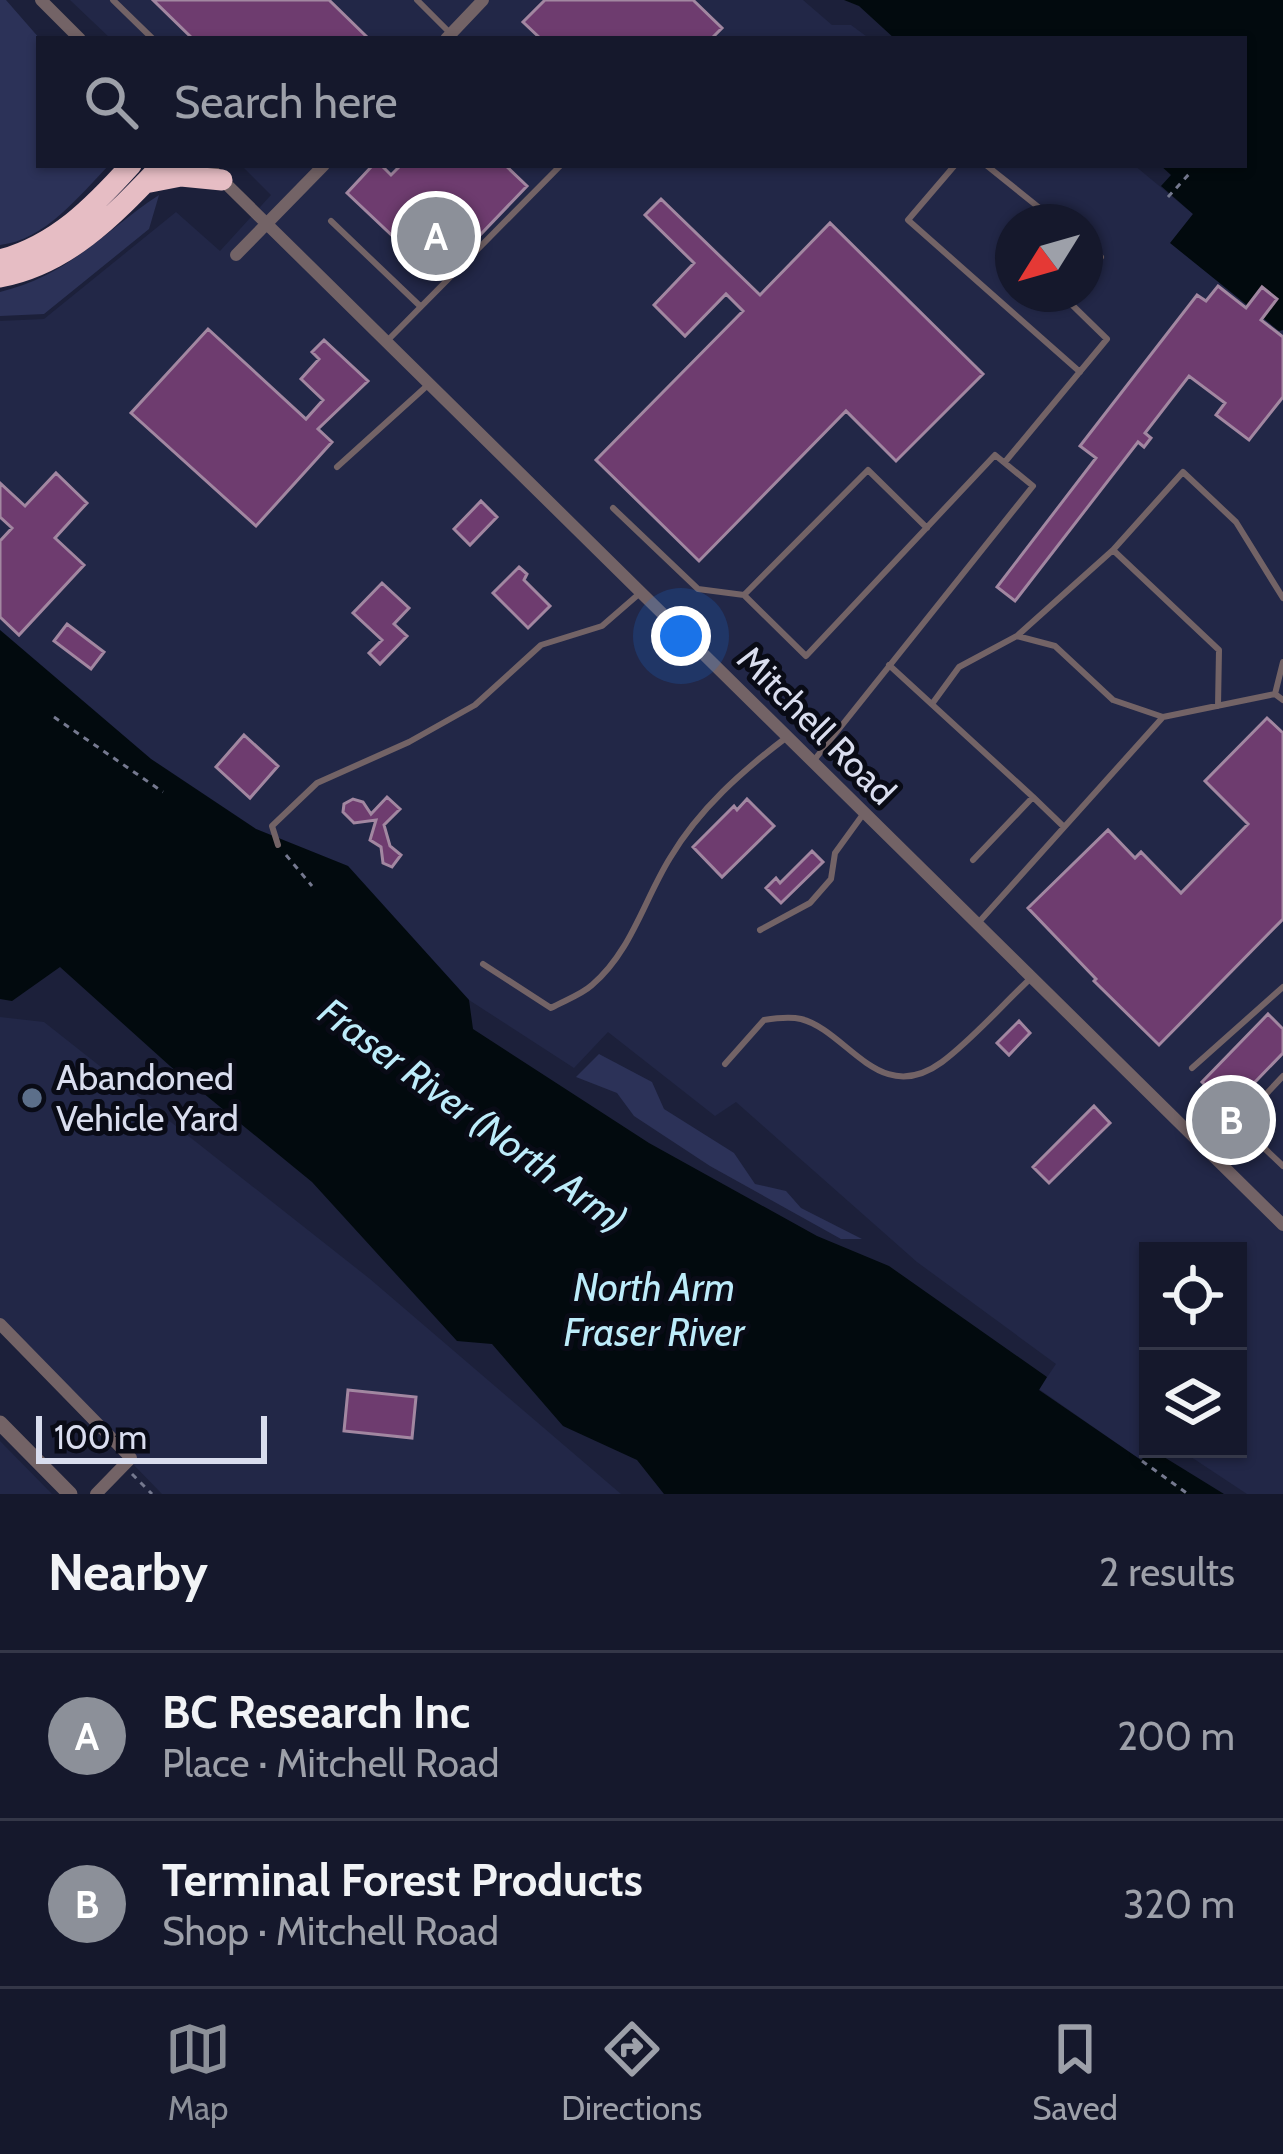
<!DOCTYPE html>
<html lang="en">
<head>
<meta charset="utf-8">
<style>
	:root { --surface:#15182c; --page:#1e2134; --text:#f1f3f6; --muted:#9da0a9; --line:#343748; --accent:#8c9099 }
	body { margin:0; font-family:Cabin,sans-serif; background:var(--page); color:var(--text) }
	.controls { position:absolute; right:36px; bottom:36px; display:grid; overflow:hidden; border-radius:0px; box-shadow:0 3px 9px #0004 }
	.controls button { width:108px; height:108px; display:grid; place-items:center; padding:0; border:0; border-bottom:3px solid var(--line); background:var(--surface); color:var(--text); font:60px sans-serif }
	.compass { position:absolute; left:995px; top:204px; width:108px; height:108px; border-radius:50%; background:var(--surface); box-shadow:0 3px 9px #0004; rotate:233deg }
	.scale { position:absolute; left:36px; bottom:30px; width:231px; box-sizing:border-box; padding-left:12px; border:6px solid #d9ddee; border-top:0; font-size:33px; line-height:42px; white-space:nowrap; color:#d9ddee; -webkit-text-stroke:9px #090b16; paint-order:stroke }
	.you { position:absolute; left:681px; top:636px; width:42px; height:42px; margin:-30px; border:9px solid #fff; border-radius:50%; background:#1a73e8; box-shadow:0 0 0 18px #1a73e833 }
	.badge { display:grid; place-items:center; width:78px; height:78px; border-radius:50%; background:var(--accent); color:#fff; font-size:39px; font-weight:700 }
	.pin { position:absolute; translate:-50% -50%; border:6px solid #fff; box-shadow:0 3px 12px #0006 }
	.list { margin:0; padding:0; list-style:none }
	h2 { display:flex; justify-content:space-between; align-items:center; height:156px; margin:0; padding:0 48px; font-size:51px }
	h2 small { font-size:39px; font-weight:400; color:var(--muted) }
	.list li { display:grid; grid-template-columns:78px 1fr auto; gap:36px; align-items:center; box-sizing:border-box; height:168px; padding:0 48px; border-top:3px solid var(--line) }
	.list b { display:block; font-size:45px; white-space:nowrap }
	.list p { margin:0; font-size:39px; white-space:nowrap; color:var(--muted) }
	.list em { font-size:39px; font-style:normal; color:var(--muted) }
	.icon { flex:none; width:66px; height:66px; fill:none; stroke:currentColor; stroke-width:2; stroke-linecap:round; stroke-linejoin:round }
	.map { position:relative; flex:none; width:1283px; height:1494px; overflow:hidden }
	.search { position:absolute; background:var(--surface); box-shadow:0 3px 9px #0004; left:36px; right:36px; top:36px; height:132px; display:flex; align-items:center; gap:30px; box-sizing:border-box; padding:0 42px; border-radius:0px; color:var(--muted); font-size:45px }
	.sheet { height:492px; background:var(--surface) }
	nav { display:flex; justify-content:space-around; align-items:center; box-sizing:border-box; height:168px; border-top:3px solid var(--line); background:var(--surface); font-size:33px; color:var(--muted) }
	nav a { display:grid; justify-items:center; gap:6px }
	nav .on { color:var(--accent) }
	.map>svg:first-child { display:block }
	.built { fill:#222747; fill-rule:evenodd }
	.green { fill:#2c3258 }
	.water { fill:#020a0e }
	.building { fill:#6e3c6f; stroke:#a287a1; stroke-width:3 }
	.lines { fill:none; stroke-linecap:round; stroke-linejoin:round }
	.path { stroke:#75798f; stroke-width:3; stroke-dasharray:6 6; stroke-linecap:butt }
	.service { stroke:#736366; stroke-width:6 }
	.minor { stroke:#736366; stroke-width:12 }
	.tertiary { stroke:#736366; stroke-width:15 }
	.motorway { stroke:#e6bdc4; stroke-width:21 }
	.service-dot { fill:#5c6f8a; stroke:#090b16; stroke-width:4.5 }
	.labels { text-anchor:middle; stroke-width:10; stroke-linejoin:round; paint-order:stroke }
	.street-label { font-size:36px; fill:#d9ddee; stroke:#090b16 }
	.poi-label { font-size:36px; fill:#d9ddee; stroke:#090b16; text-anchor:start }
	.water-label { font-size:39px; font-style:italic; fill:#bdecfa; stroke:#090b16 }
</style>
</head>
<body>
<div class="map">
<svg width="1283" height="1494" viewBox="0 0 1283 1494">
	<rect width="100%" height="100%" fill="#1c203a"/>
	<path class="built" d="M70,0H803L832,25H851L870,39H111Z
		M241,165H1134L1193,214L1171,243L1279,331L1283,330V1494H1247L1179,1449H1238V1251H1148L1150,1449L1142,1461L1039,1389L1056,1364L917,1262L736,1102L715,1116L608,1032L574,1068L469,1000L348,866L256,829L151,759L0,630V321L44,319L176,212L220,251L271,195ZM1013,222H1085V294H1013Z
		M0,1017L44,1022L370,1279L621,1494H162L0,1327Z
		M0,1441L52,1494H0Z"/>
	<path class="green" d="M0,0H6L40,39L39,165H109C79,196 45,240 0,245Z
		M159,195L149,229L44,314L0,316V292C72,274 101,233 159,195Z
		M599,1054L652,1082L664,1109L734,1153L755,1184L786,1191L801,1208L862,1239H841L710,1166L634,1116L617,1093L576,1077Z"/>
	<path class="water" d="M844,0H1283V330L1279,331L1170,243L1193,214L1161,186L1171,175L1160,165H1244V39H895L859,6Z
		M0,630L151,759L256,829L348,866L469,1000L473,1029L649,1143L817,1236L889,1266L1047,1377L1039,1390L1141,1460L1151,1449L1224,1494H664L637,1460L563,1426L492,1344L457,1341L312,1182L170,1066L60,967L12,1001L0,999Z"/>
	<path class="building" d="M153,0H329L369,39H193Z
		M545,0H693L722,28L711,39H541L523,22Z
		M373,165H381L391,175L401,165H505L527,186L438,279L347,193Z
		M661,199L760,295L830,223L983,374L896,461L846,411L699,561L596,460L743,311L726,294L685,336L654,305L694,263L645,215Z
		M1218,286L1246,308L1262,287L1277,299L1261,320L1283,337V397L1249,440L1216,415L1225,403L1189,376L1145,433L1151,438L1144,447L1138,442L1015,601L997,587L1096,458L1080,446L1197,295L1206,301Z
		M208,329L306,419L323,400L301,379L319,359L312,352L324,340L368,381L318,429L332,442L256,526L131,413Z
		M56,473L87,503L55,538L84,565L19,635L0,617V541L12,528L0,517V483L25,506Z
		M481,501L497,517L470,545L454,529Z
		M519,567L527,574L524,580L550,606L528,628L493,593Z
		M382,583L409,608L394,624L407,636L380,664L369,653L382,640L353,613Z
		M67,624L104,652L91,669L54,641Z
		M1267,718L1283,733V919L1159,1045L1094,981L1096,979L1028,908L1108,830L1135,858L1141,852L1181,893L1248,824L1205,781Z
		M244,735L278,766L250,798L216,767Z
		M387,797L400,809L384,825L390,846L401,855L392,867L383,863L381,847L370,840L376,820L354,823L343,812L344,804L353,799L363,802L371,814Z
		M747,799L774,826L722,877L693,847L734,806L737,810Z
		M812,851L823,862L781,903L766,888L776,878L780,883Z
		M1268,1014L1283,1029V1053L1229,1109L1202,1082Z
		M1019,1021L1030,1033L1009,1055L997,1043Z
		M1094,1106L1110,1123L1049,1183L1033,1167Z
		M348,1390L416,1397L412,1438L344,1431Z"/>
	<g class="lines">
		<path class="path" d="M1168,197L1190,173
			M54,717L163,792
			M286,855L312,886
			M1142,1461L1188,1494
			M132,1474L152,1494"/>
		<path class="service" d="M113,0L153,39
			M417,0L456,39
			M955,165L908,220L1080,372
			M986,165L1057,222
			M331,221L420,306
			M1085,244L1101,257L1085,275
			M389,339L561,165
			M1005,462L1107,339L1065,298L1068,294
			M337,467L429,384
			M613,508L698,589L744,595L806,656L995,455L1033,486L815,759
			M1113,550L1183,472L1236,522L1283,598
			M744,595L868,470L927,528
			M1017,636L1113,550L1219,650L1218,706
			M889,665L1033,797L973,860
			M1275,694L1283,662
			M932,704L959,667L1017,636L1055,646L1113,700L1163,717L979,922
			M1163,717L1275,694L1283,700
			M1033,797L1064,827
			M278,845L272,826L317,783L409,742L475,705L541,645L602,626L640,593
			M760,930L810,903L831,879L835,853L864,813
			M483,964L551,1008C563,1001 581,995 592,985C631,952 644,900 670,858C699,809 742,771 787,737
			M725,1064L764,1020C776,1018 789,1016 801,1019C848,1031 879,1108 942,1062C974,1038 1002,1005 1031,978
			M1192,1068L1283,987
			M1240,1125L1283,1166
			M1213,1151L1283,1076"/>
		<path class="minor" d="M41,0L80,39
			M446,39L483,0
			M207,165L1283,1225
			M236,255L324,165
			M0,1324L131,1458L96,1494"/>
		<path class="tertiary" d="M0,1423L70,1494"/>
		<path class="motorway" d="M145,183L181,176L222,180
			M0,260C56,245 93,207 131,165
			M0,277C69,264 115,214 162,165"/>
	</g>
	<circle class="service-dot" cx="32" cy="1098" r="12"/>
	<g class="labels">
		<g class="street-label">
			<text transform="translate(817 725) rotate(45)" y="13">Mitchell Road</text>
		</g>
		<g class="poi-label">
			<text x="56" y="1090">Abandoned<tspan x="56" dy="41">Vehicle Yard</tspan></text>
		</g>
		<g class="water-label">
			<text transform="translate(473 1115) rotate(36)" y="14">Fraser River (North Arm)</text>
			<text x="654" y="1301">North Arm<tspan x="654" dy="45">Fraser River</tspan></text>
		</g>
	</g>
</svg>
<div class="controls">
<button><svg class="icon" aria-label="locate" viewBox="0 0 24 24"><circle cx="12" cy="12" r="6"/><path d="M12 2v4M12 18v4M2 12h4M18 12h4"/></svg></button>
<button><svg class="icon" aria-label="layers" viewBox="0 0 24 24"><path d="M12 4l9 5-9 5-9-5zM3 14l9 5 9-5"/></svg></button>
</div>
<svg class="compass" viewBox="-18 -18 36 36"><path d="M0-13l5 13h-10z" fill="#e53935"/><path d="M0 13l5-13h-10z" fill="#9da0a9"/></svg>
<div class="scale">100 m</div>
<div class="you"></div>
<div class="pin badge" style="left:436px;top:236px">A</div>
<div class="pin badge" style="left:1231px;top:1120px">B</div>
<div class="search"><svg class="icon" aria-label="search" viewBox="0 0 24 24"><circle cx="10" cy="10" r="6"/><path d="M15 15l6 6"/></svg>Search here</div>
</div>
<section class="sheet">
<h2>Nearby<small>2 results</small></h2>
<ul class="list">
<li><span class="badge">A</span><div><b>BC Research Inc</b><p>Place · Mitchell Road</p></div><em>200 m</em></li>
<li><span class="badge">B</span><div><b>Terminal Forest Products</b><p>Shop · Mitchell Road</p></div><em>320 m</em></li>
</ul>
</section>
<nav>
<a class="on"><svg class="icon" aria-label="map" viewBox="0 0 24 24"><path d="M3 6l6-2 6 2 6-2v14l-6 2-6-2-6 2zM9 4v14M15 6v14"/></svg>Map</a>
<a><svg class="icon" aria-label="directions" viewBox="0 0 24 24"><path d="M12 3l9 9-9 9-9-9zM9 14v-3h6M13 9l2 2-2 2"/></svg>Directions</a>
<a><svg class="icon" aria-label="saved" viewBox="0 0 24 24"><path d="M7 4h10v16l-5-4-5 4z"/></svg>Saved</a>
</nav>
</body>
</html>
